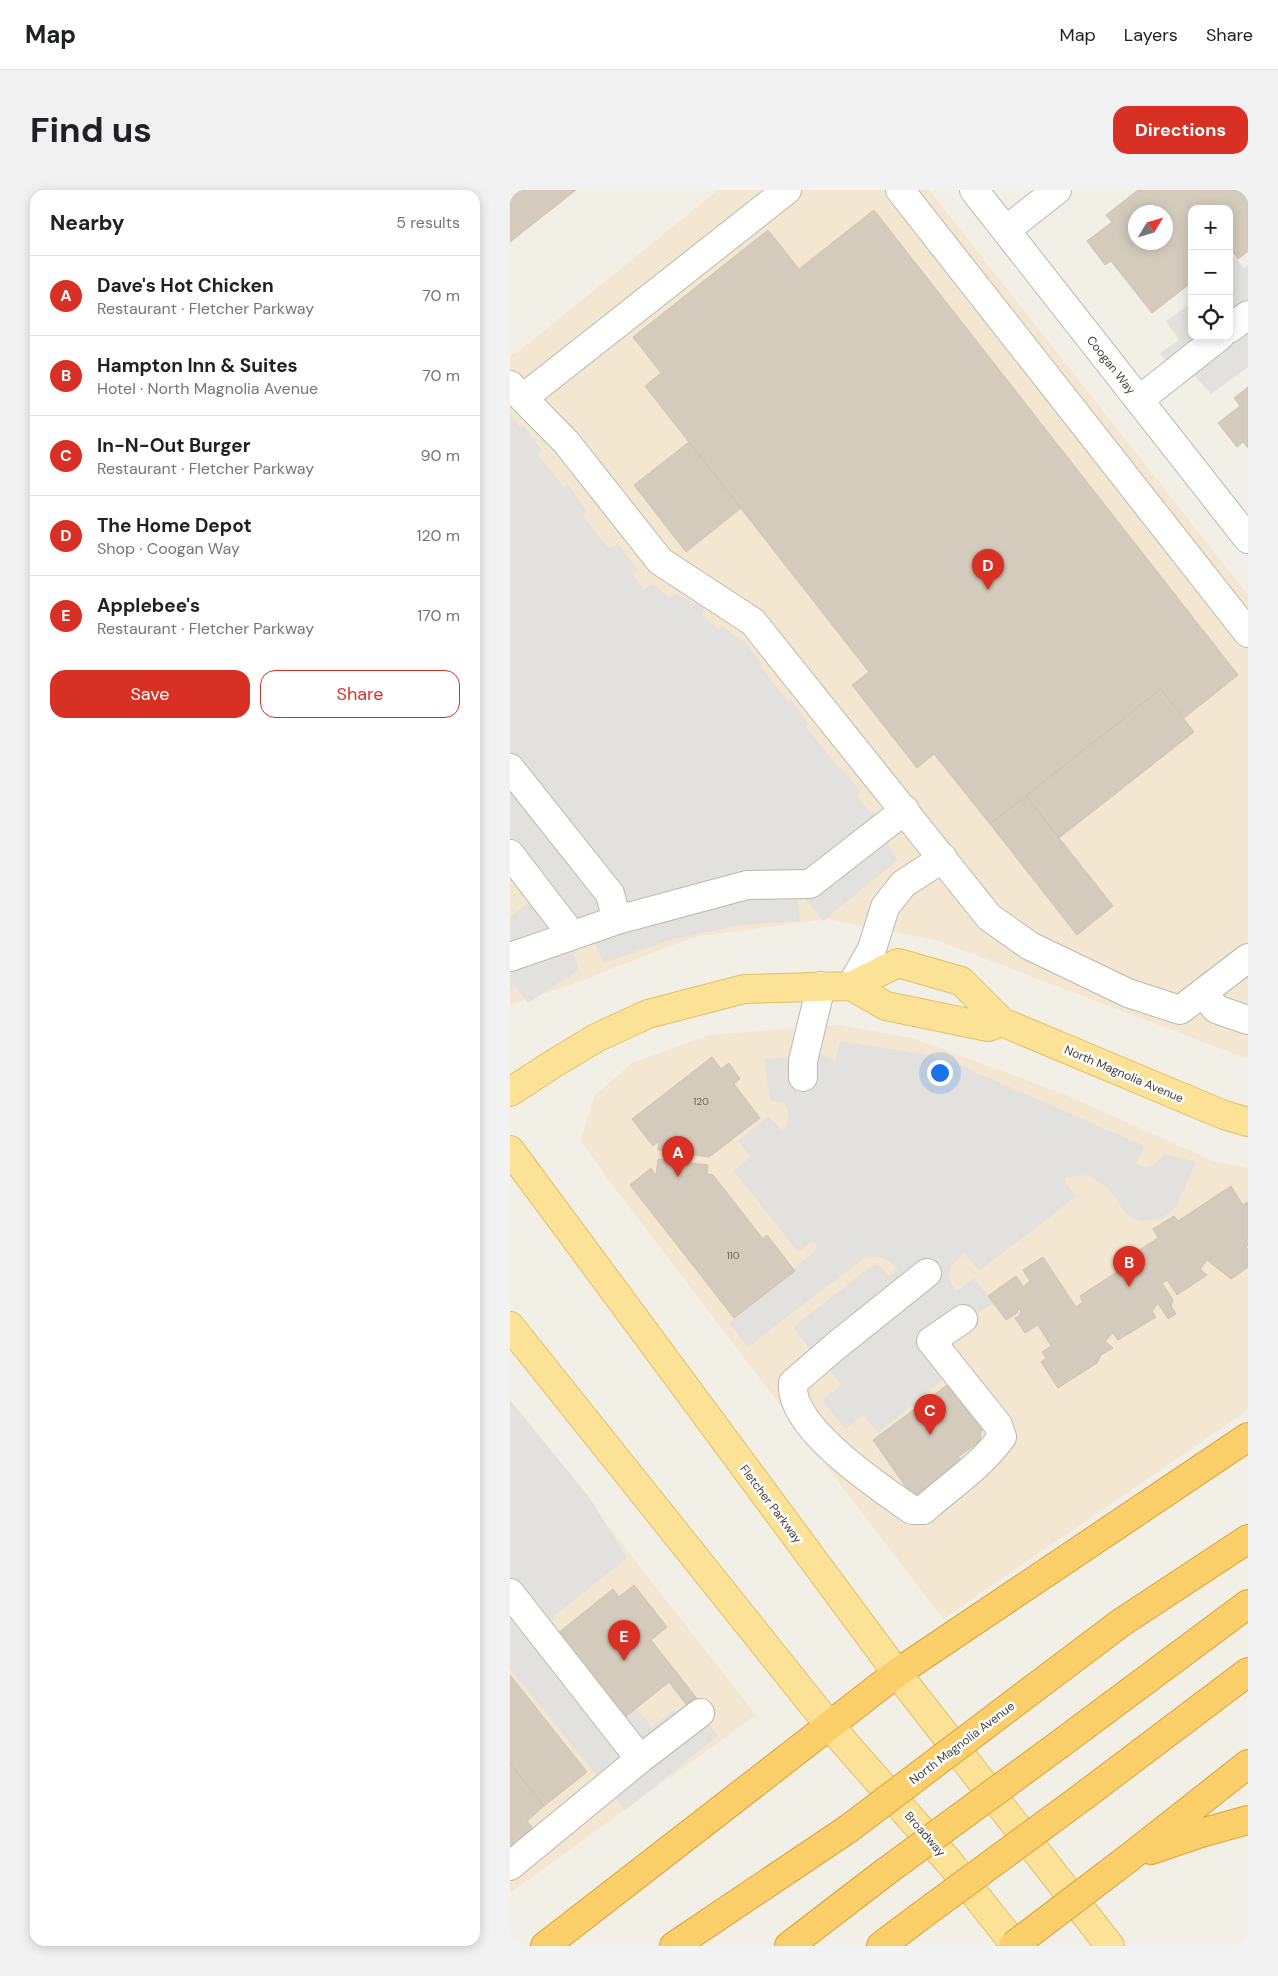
<!DOCTYPE html>
<html lang="en">
<head>
<meta charset="utf-8">
<style>
	:root { --surface:#fff; --page:#f2f2f2; --text:#202124; --muted:#757577; --line:#e0e0e0; --accent:#d93025 }
	body { margin:0; font-family:"DM Sans",sans-serif; background:var(--page); color:var(--text) }
	.controls { position:absolute; right:15px; top:15px; display:grid; overflow:hidden; border-radius:10px; box-shadow:0 2px 12px #0003 }
	.controls button { width:45px; height:45px; display:grid; place-items:center; padding:0; border:0; border-bottom:1px solid var(--line); background:var(--surface); color:var(--text); font:25px sans-serif }
	.compass { position:absolute; left:618px; top:15px; width:45px; height:45px; border-radius:50%; background:var(--surface); box-shadow:0 2px 12px #0003; rotate:52deg }
	.you { position:absolute; left:429px; top:882px; width:18px; height:18px; margin:-12px; border:4px solid #fff; border-radius:50%; background:#1a73e8; box-shadow:0 0 0 8px #1a73e833 }
	.badge { display:grid; place-items:center; width:32px; height:32px; border-radius:50%; background:var(--accent); color:#fff; font-size:16px; font-weight:700 }
	.pin { position:absolute; translate:-50% -41px; filter:drop-shadow(0 1px 2px #0008) }
	.pin::after { content:''; position:absolute; top:26px; width:18px; height:15px; background:inherit; clip-path:polygon(0 0,100% 0,50% 100%) }
	.list { margin:0; padding:0; list-style:none }
	h2 { display:flex; justify-content:space-between; align-items:center; height:65px; margin:0; padding:0 20px; font-size:21px }
	h2 small { font-size:16px; font-weight:400; color:var(--muted) }
	.list li { display:grid; grid-template-columns:32px 1fr auto; gap:15px; align-items:center; box-sizing:border-box; height:80px; padding:0 20px; border-top:1px solid var(--line) }
	.list b { display:block; font-size:19px; white-space:nowrap }
	.list p { margin:0; font-size:16px; white-space:nowrap; color:var(--muted) }
	.list em { font-size:16px; font-style:normal; color:var(--muted) }
	.actions { display:flex; gap:10px; padding:15px 20px }
	.actions a { flex:1; padding:11px 0; border:1px solid var(--accent); border-radius:15px; text-align:center; font-size:18px; color:var(--accent) }
	.actions .main { background:var(--accent); color:#fff }
	.icon { flex:none; width:28px; height:28px; fill:none; stroke:currentColor; stroke-width:2; stroke-linecap:round; stroke-linejoin:round }
	.map { position:relative; flex:none; width:738px; height:1756px; overflow:hidden; border-radius:15px }
	header { display:flex; align-items:center; gap:30px; box-sizing:border-box; height:70px; padding:0 25px; background:var(--surface); border-bottom:1px solid var(--line) }
	header strong { font-size:24px }
	nav { display:flex; gap:28px; margin-inline-start:auto; font-size:18px }
	.intro { display:flex; align-items:center; justify-content:space-between; box-sizing:border-box; height:120px; padding:0 30px }
	h1 { margin:0; font-size:35px }
	.button { padding:12px 22px; border-radius:15px; background:var(--accent); color:#fff; font-size:18px; font-weight:700 }
	main { display:flex; gap:30px; padding:0 30px }
	aside { flex:1; background:var(--surface); border-radius:15px; box-shadow:0 2px 12px #0003 }
	.map>svg:first-child { display:block }
	.commercial { fill:#f4e7d1 }
	.parking { fill:#e3e1de }
	.building { fill:#d4cbbc; stroke:#cec3af; fill-rule:evenodd }
	.lines { fill:none; stroke-linecap:round; stroke-linejoin:round }
	.minor-casing { stroke:#beb7a9; stroke-width:30 }
	.major-casing { stroke:#e1c066; stroke-width:30 }
	.highway-casing { stroke:#d9a339; stroke-width:30 }
	.minor { stroke:#fff; stroke-width:28 }
	.major { stroke:#fce296; stroke-width:28 }
	.highway { stroke:#face69; stroke-width:28 }
	.highway-bridge-casing { stroke:#d9a339; stroke-width:30; stroke-linecap:butt }
	.highway-bridge { stroke:#face69; stroke-width:28 }
	.labels { text-anchor:middle; stroke-width:5; stroke-linejoin:round; paint-order:stroke }
	.number-label { font-size:10px; fill:#696257 }
	.street-label { font-size:12px; fill:#453f35; stroke:#fff }
</style>
</head>
<body>
<header>
<strong>Map</strong>
<nav><a>Map</a><a>Layers</a><a>Share</a></nav>
</header>
<div class="intro"><h1>Find us</h1><a class="button">Directions</a></div>
<main>
<aside>
<h2>Nearby<small>5 results</small></h2>
<ul class="list">
<li><span class="badge">A</span><div><b>Dave's Hot Chicken</b><p>Restaurant · Fletcher Parkway</p></div><em>70 m</em></li>
<li><span class="badge">B</span><div><b>Hampton Inn &amp; Suites</b><p>Hotel · North Magnolia Avenue</p></div><em>70 m</em></li>
<li><span class="badge">C</span><div><b>In-N-Out Burger</b><p>Restaurant · Fletcher Parkway</p></div><em>90 m</em></li>
<li><span class="badge">D</span><div><b>The Home Depot</b><p>Shop · Coogan Way</p></div><em>120 m</em></li>
<li><span class="badge">E</span><div><b>Applebee's</b><p>Restaurant · Fletcher Parkway</p></div><em>170 m</em></li>
</ul>
<div class="actions"><a class="main">Save</a><a>Share</a></div>
</aside>
<div class="map">
<svg width="738" height="1756" viewBox="0 0 738 1756">
	<rect width="100%" height="100%" fill="#f2efe6"/>
	<path class="commercial" d="M208,0H419L738,405V869L426,750L316,729L184,747L60,795L0,815V164L8,162Z
		M329,835L403,848L556,905L703,971L738,978V1220L433,1429L101,993L71,951L84,906L122,873L199,845Z
		M0,1211L246,1525L0,1703Z"/>
	<path class="parking" d="M719,61L734,78L738,75V177L701,204L685,186L673,194L650,163L669,150L656,131L682,113V146H719Z
		M0,224L9,236H14L31,259L28,265L54,297L58,294L76,320L73,326L98,358L108,354L127,379L122,384L134,399L144,394L160,408L166,404L195,418L192,424L208,440L213,436L230,450H234L252,474L251,477L277,510L282,511L299,534L296,537L328,577L333,580L350,601L347,607L360,622L366,623L381,646L377,653L388,670L313,731L293,706L288,710L290,731L232,735L163,749L94,773L84,752L65,760L63,764L69,780L18,813L4,795L0,798V727L36,699L0,653Z
		M330,851L413,864L445,873L634,956L626,974L635,977L644,975L655,964L686,972L666,1018L653,1028L631,1031L622,1028L617,1025L598,998L578,985L556,987L554,990L566,1007L469,1081L455,1064L442,1074L439,1084L441,1094L447,1100L464,1088L483,1113L465,1126L470,1131L420,1172L434,1189L368,1243L353,1225L335,1239L312,1210L331,1195L314,1172L311,1174L283,1137L359,1078L368,1074L379,1086L388,1080L379,1071L368,1067L354,1068L238,1157L219,1133L307,1059L306,1054L303,1051L288,1062L223,980L241,967L228,951L258,926L272,940L277,936L278,924L275,914L260,910L254,869L313,864L325,871Z
		M0,1210L79,1307L117,1368L44,1426L43,1437L116,1524L127,1519L142,1537L163,1520L171,1523L186,1517L208,1546L115,1620L0,1479Z"/>
	<path class="building" d="M0,0H66L0,52Z
		M628,0H738V61L728,69L722,61L719,63V19H682V92L642,123L601,71L595,75L577,51L602,32L596,25ZM626,22H656V52H626Z
		M364,20L728,485L674,528L651,499L480,634L424,564L407,578L342,495L359,482L135,196L151,183L123,147L258,40L289,79Z
		M738,197V258L733,252L727,257L708,233L730,216L724,208Z
		M179,252L231,318L176,362L124,295Z
		M651,499L684,542L549,648L516,606Z
		M516,606L603,716L567,745L480,634Z
		M202,867L211,879L219,873L230,889L224,894L250,928L199,967L148,960L149,951L143,956L122,929Z
		M148,969L198,975L197,984L203,985L253,1049L257,1045L285,1081L224,1128L120,995L141,978L146,985Z
		M721,996L733,1015L738,1012V1055L736,1057L738,1059V1077L721,1089L697,1070L690,1079L697,1085L667,1105L657,1090L652,1093L663,1110L661,1116L666,1124L658,1129L648,1113L642,1121L646,1127L608,1150L603,1143L595,1151L603,1158L591,1165L587,1173L548,1198L531,1172L536,1168L532,1162L541,1156L528,1135L515,1143L505,1128L509,1126L511,1121L509,1118L507,1123L496,1130L478,1106L506,1086L515,1099V1095L520,1091L513,1080L533,1067L566,1117L573,1112L570,1106L610,1080L614,1085L624,1078L617,1068L648,1048L643,1039L664,1026L668,1031Z
		M458,1184L490,1226L471,1241L470,1251L448,1267L453,1273L405,1310L363,1250L437,1195L440,1198Z
		M124,1395L157,1437L141,1450L192,1515L182,1522L159,1492L114,1528L48,1443L103,1399L109,1407Z
		M0,1485L77,1582L34,1616L0,1573Z
		M0,1573L34,1616L17,1631L26,1642L3,1661L0,1658Z"/>
	<g class="lines">
		<g class="minor-casing">
			<path id="minor" d="M390,0L738,443
				M464,0L738,349
				M496,40L547,0
				M719,139L738,125
				M0,195L56,252L150,371L243,432L479,727L520,756L618,803L670,820L738,768
				M13,208L277,0
				M629,210L710,146
				M0,578L100,704L107,730L237,695L300,694L395,620
				M0,664L62,745
				M0,767L107,730
				M341,796L362,759L375,717L393,694L433,668
				M693,803L706,819L738,830
				M293,887V871L311,796
				M417,1083L327,1155L283,1193C278,1237 369,1297 402,1320H413L420,1314C445,1293 472,1274 492,1247L488,1235L421,1151L453,1129
				M0,1403L130,1569L0,1676
				M130,1569L190,1523"/>
		</g>
		<g class="major-casing">
			<path id="major" d="M341,796L376,816L478,837L492,832
				M0,902L43,874L86,848L138,824L234,799L341,796L388,773L451,791L492,832L714,925L738,932
				M0,960L387,1483L600,1756
				M0,1136L319,1535L439,1672L506,1756"/>
		</g>
		<g class="highway-casing">
			<path id="highway" d="M519,1502L612,1432L738,1349
				M550,1554L738,1414
				M575,1605L738,1482
				M641,1660L691,1643L738,1630
				M620,1667L738,1574
				M35,1756L387,1483L738,1247
				M164,1756L338,1639
				M279,1756L374,1683
				M371,1756L408,1728"/>
		</g>
		<use href="#minor" class="minor"/>
		<use href="#major" class="major"/>
		<use href="#highway" class="highway"/>
		<g class="highway-bridge-casing">
			<path id="highway-bridge" d="M338,1639L519,1502
				M374,1683L550,1554
				M408,1728L575,1605
				M503,1756L620,1667"/>
		</g>
		<use href="#highway-bridge" class="highway-bridge"/>
	</g>
	<g class="labels">
		<g class="number-label">
			<text x="191" y="915">120</text>
			<text x="223" y="1069">110</text>
		</g>
		<g class="street-label">
			<text transform="translate(601 175) rotate(52)" y="4">Coogan Way</text>
			<text transform="translate(614 884) rotate(23)" y="4">North Magnolia Avenue</text>
			<text transform="translate(261 1314) rotate(53)" y="4">Fletcher Parkway</text>
			<text transform="translate(452 1553) rotate(-37)" y="4">North Magnolia Avenue</text>
			<text transform="translate(415 1644) rotate(49)" y="4">Broadway</text>
		</g>
	</g>
</svg>
<div class="controls">
<button>+</button>
<button>−</button>
<button><svg class="icon" aria-label="locate" viewBox="0 0 24 24"><circle cx="12" cy="12" r="6"/><path d="M12 2v4M12 18v4M2 12h4M18 12h4"/></svg></button>
</div>
<svg class="compass" viewBox="-18 -18 36 36"><path d="M0-13l5 13h-10z" fill="#e53935"/><path d="M0 13l5-13h-10z" fill="#757577"/></svg>
<div class="you"></div>
<div class="pin badge" style="left:168px;top:987px">A</div>
<div class="pin badge" style="left:619px;top:1097px">B</div>
<div class="pin badge" style="left:420px;top:1245px">C</div>
<div class="pin badge" style="left:478px;top:400px">D</div>
<div class="pin badge" style="left:114px;top:1471px">E</div>
</div>
</main>
</body>
</html>
